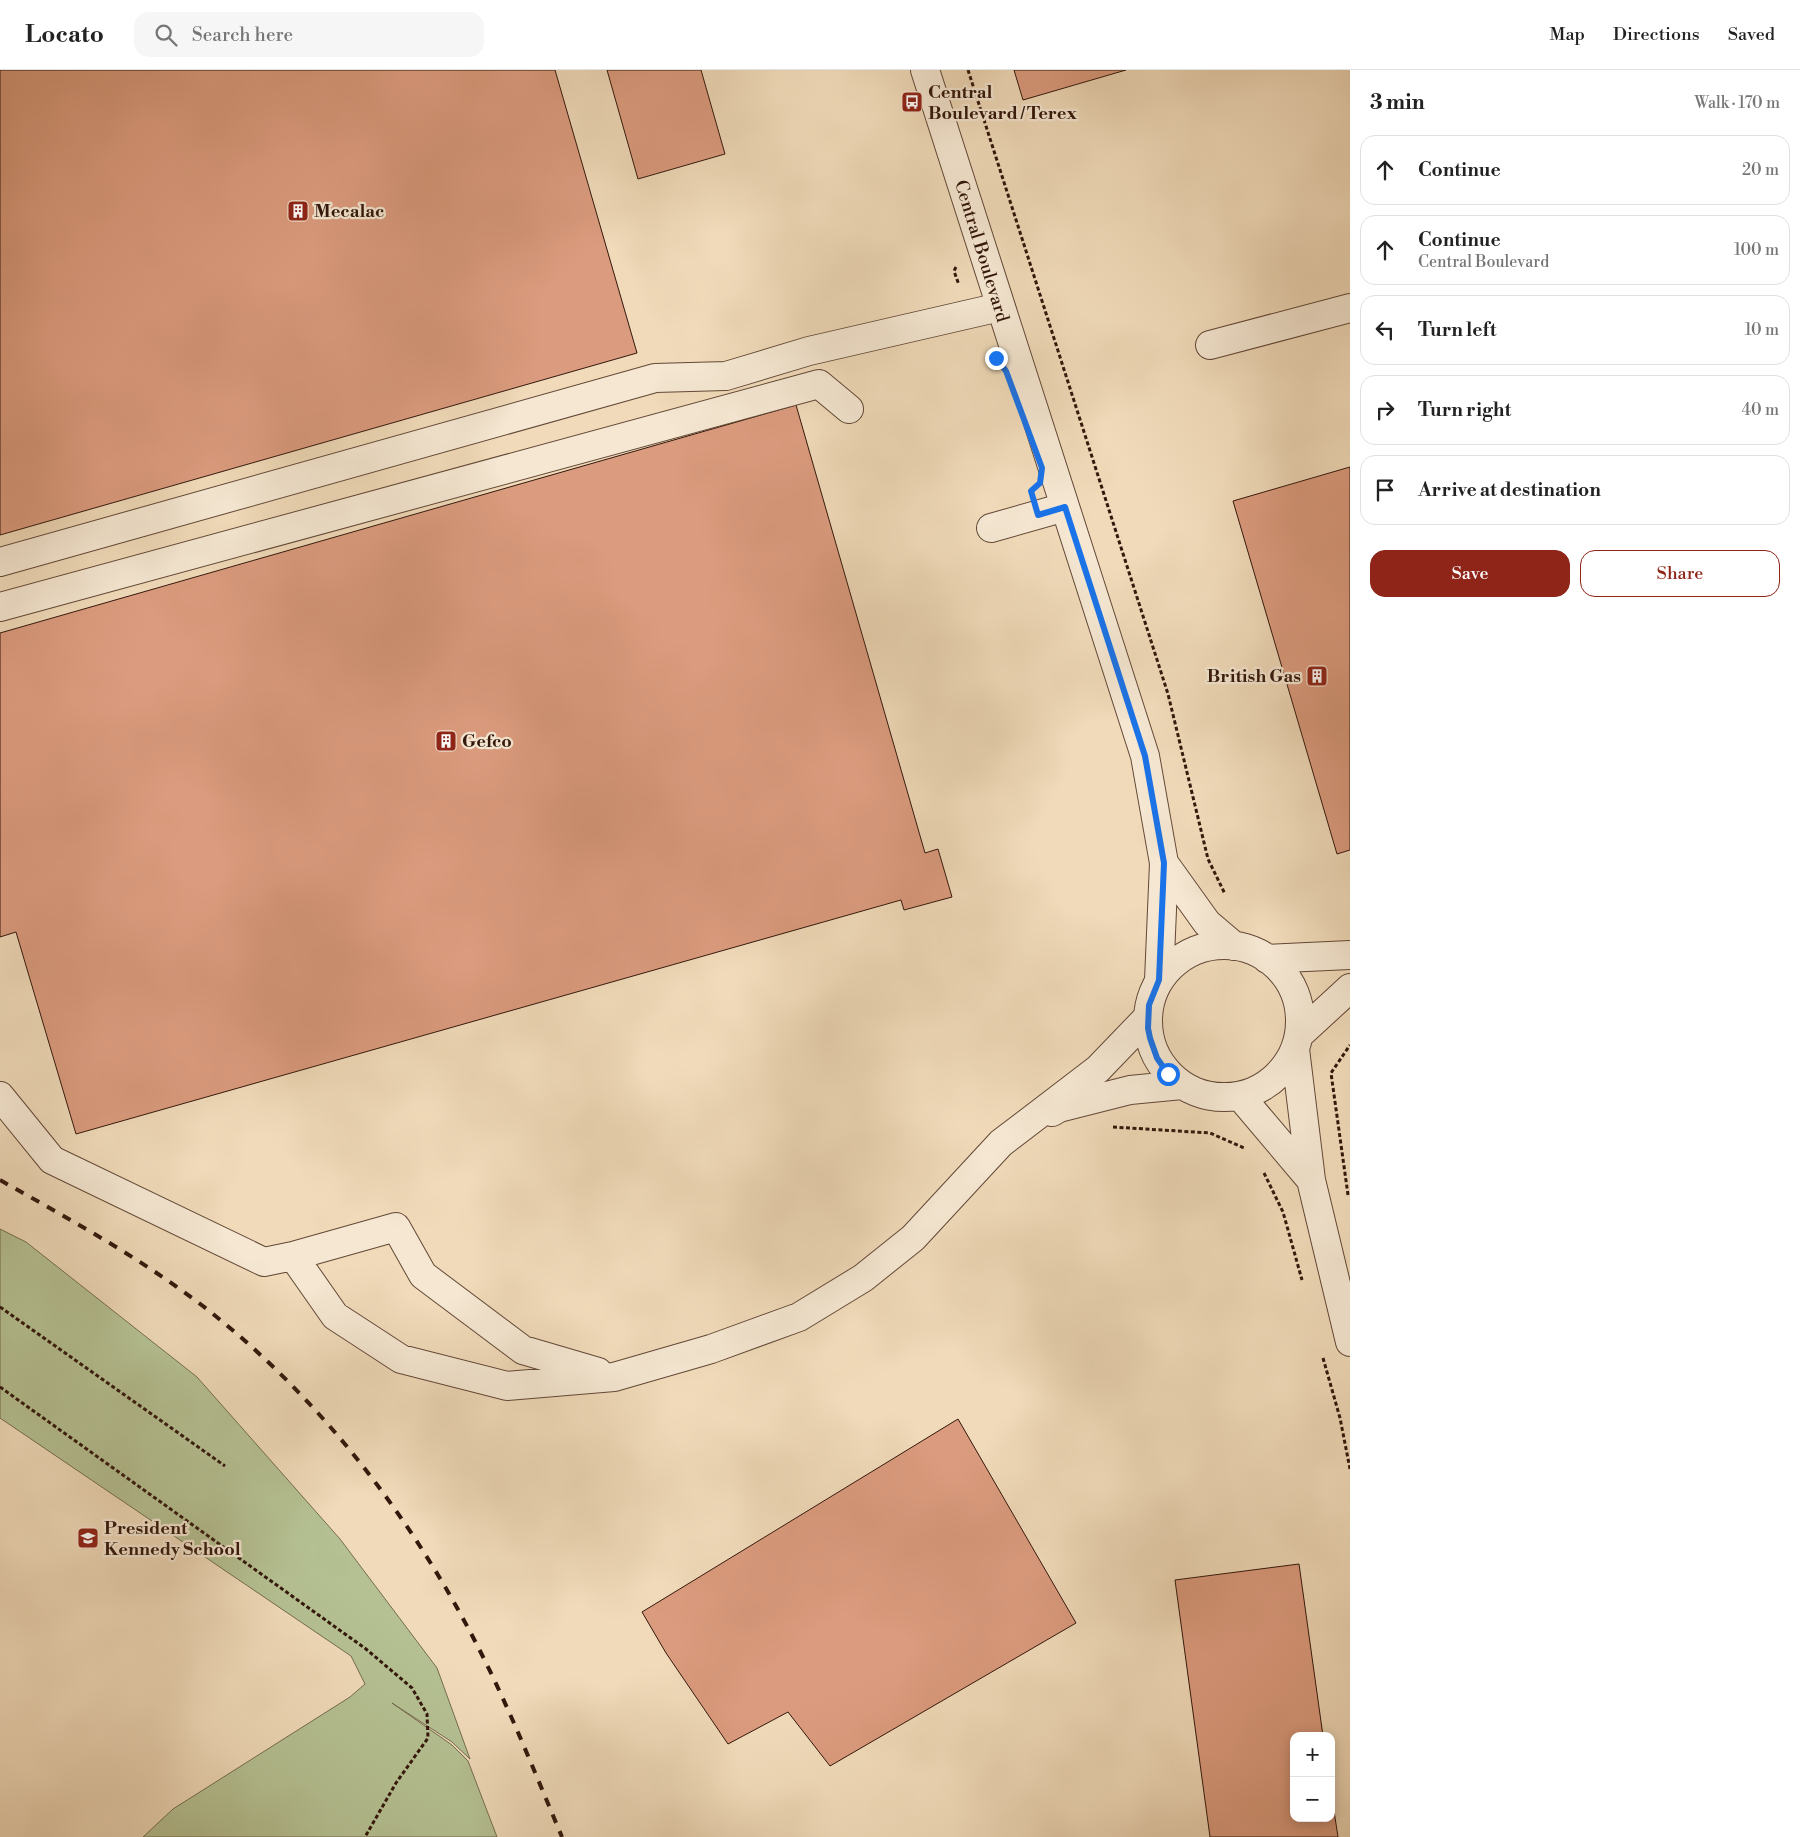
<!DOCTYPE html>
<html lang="en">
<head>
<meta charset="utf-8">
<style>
	:root { --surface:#fff; --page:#f6f6f6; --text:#222; --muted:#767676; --line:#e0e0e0; --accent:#8f2418 }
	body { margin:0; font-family:"Libre Bodoni",serif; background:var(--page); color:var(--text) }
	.controls { position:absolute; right:15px; bottom:15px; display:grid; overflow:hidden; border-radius:10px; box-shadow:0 2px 12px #0003 }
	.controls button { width:45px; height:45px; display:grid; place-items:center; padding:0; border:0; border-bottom:1px solid var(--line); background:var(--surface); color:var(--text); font:25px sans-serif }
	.stop { position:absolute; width:15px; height:15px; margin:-11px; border:4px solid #1a73e8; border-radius:50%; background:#fff }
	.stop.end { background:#1a73e8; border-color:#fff; box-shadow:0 1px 5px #0008 }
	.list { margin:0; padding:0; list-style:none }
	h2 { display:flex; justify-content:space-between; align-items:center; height:65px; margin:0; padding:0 20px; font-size:21px }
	h2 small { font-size:16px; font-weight:400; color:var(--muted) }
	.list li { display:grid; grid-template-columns:32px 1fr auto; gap:15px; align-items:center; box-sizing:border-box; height:70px; margin:0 10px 10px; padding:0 10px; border:1px solid var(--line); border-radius:15px }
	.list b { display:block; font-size:19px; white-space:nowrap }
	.list p { margin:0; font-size:16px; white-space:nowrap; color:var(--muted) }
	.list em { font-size:16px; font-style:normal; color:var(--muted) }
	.actions { display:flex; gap:10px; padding:15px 20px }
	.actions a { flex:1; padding:11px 0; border:1px solid var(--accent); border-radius:15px; text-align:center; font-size:18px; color:var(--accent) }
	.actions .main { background:var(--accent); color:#fff }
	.icon { flex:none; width:28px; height:28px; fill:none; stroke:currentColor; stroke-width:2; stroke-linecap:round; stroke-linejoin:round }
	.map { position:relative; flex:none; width:1350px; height:1767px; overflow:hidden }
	header { display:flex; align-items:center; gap:30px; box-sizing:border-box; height:70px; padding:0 25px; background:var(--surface); border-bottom:1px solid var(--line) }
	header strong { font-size:24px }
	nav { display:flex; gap:28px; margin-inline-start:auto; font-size:18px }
	.search { width:350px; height:45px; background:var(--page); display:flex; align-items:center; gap:12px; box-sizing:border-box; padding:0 18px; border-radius:15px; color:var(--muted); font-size:19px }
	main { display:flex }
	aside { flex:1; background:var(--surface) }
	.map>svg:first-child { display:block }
	.green { fill:#b5c193; stroke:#746c50 }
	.building { fill:#db9b7e; stroke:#33170c }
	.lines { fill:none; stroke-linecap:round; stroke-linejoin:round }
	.minor-casing { stroke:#624837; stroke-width:30 }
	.path { stroke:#33170c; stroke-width:3; stroke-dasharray:4 2.5; stroke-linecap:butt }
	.minor { stroke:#f5e7d2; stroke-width:28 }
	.rail { stroke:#33170c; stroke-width:4; stroke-dasharray:9 9; stroke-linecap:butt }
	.route { stroke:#1a73e8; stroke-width:6 }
	.labels { text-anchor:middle; stroke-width:4.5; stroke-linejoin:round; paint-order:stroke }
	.poi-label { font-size:18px; font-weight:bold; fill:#33170c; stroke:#f5e7d2; text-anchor:start }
	.street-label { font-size:18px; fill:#33170c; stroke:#f5e7d2 }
</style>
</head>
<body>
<header>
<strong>Locato</strong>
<div class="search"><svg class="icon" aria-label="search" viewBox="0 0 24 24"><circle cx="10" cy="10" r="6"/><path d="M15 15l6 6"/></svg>Search here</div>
<nav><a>Map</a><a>Directions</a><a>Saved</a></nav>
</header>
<main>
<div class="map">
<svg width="1350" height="1767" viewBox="0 0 1350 1767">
	<rect width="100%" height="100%" fill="#f0dab9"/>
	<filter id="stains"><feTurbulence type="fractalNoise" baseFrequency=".004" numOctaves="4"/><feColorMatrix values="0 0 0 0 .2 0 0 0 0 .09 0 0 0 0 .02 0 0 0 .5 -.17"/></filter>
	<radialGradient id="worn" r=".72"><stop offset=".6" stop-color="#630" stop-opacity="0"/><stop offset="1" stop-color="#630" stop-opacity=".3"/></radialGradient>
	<path class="green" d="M0,1159L26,1172L197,1307L340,1469L437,1598L470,1689L452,1672L392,1633L452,1675L468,1691L497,1767H143L173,1739L350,1627L365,1614L351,1586L0,1348Z"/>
	<path class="building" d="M0,0H555L637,283L0,465Z
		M607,0H701L725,84L638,109Z
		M1014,0H1126L1023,30Z
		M796,335L925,783L938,779L952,827L904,840L901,830L76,1064L16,862L0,867V563Z
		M1350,397V780L1337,784L1233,431Z
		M958,1349L1076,1553L830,1696L788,1642L728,1674L666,1583L642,1542Z
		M1299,1494L1323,1666H1294V1748H1331V1721L1338,1767H1210L1175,1510Z"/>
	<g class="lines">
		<g class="minor-casing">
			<path id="minor" d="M925,0L1145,686L1164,793L1159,910
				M1210,275L1350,238
				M991,458L1065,437
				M0,492L655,308L726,306L809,281L1000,237
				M0,537L819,314L849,339
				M1164,793L1207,853L1234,876
				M1148 951a76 76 0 1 1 152 0a76 76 0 1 1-152 0Z
				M1267,889L1350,885
				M1299,965L1350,918
				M1295,979L1311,1110L1350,1272
				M0,1026L52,1090L264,1192L293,1186L396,1157L423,1205L523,1280L598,1302
				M1240,1026L1311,1110
				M1052,1042L1059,1038L1130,1020L1182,1015
				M293,1186L335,1246L401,1289L507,1316L614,1307L711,1279L799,1247L863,1208L913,1168L1001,1073L1098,999L1148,947"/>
		</g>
		<path class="path" d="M968,0L1168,624L1208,789L1225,824
			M956,197L954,201L959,215
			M1113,1057L1210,1063L1244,1078
			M1264,1103L1283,1142L1302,1210
			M1348,1125L1331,1003L1350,975
			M0,1237L225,1396
			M1323,1288L1340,1348L1350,1399
			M0,1317L366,1579L412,1618L427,1644L428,1668L396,1713L365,1767"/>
		<use href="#minor" class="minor"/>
		<path class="rail" d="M0,1110C71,1150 144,1190 208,1240C321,1329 412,1448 477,1575C509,1637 535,1703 562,1767"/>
	</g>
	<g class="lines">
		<path class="route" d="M996,288L1006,301L1042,398L1040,413L1031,421L1038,445L1065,437L1145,686L1164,793L1159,910L1149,935L1148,958L1150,968L1157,988L1168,1004"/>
	</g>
	<defs>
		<g id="bus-square" transform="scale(1.125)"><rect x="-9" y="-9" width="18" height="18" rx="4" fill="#8f2418" stroke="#f5e7d2"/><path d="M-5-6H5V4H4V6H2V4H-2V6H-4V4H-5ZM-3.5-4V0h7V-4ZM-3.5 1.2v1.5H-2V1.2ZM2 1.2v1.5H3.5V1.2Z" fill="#fff"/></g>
		<g id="building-square" transform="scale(1.125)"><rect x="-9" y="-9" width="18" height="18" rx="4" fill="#8f2418" stroke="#f5e7d2"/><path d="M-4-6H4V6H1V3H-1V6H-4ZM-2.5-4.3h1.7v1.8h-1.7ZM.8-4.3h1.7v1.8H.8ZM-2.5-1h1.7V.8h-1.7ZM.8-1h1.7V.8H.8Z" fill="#fff"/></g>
		<g id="school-square" transform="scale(1.125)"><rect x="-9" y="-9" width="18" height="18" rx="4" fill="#8f2418" stroke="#f5e7d2"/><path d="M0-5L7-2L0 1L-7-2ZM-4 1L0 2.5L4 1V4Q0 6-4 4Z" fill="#fff"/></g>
	</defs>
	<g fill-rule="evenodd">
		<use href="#bus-square" x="912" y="32"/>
		<use href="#building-square" x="298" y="141"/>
		<use href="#building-square" x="1317" y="606"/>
		<use href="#building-square" x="446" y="671"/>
		<use href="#school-square" x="88" y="1468"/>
	</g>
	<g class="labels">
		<g class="poi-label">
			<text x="928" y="28">Central<tspan x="928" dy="21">Boulevard / Terex</tspan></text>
			<text x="314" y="147">Mecalac</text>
			<text x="1301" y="612" text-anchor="end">British Gas</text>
			<text x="462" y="677">Gefco</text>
			<text x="104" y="1464">President<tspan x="104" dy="21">Kennedy School</tspan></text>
		</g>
		<g class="street-label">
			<text transform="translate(982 181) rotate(73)" y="6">Central Boulevard</text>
		</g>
	</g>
	<rect width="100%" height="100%" filter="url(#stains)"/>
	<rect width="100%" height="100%" fill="url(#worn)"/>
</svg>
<div class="controls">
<button>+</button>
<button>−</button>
</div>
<div class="stop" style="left:1168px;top:1004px"></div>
<div class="stop end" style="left:996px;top:288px"></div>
</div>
<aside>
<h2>3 min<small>Walk · 170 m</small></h2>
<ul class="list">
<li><svg class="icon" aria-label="ahead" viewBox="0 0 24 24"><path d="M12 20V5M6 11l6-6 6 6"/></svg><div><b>Continue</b></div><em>20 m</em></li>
<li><svg class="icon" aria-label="ahead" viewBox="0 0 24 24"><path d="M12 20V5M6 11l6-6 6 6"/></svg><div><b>Continue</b><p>Central Boulevard</p></div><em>100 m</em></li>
<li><svg class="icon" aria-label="left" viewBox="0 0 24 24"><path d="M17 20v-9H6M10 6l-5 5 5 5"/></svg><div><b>Turn left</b></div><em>10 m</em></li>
<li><svg class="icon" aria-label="right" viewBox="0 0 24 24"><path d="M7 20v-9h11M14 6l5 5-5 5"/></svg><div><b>Turn right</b></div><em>40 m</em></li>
<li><svg class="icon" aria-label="arrive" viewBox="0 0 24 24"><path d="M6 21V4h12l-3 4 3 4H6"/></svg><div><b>Arrive at destination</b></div></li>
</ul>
<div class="actions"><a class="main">Save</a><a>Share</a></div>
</aside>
</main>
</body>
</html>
